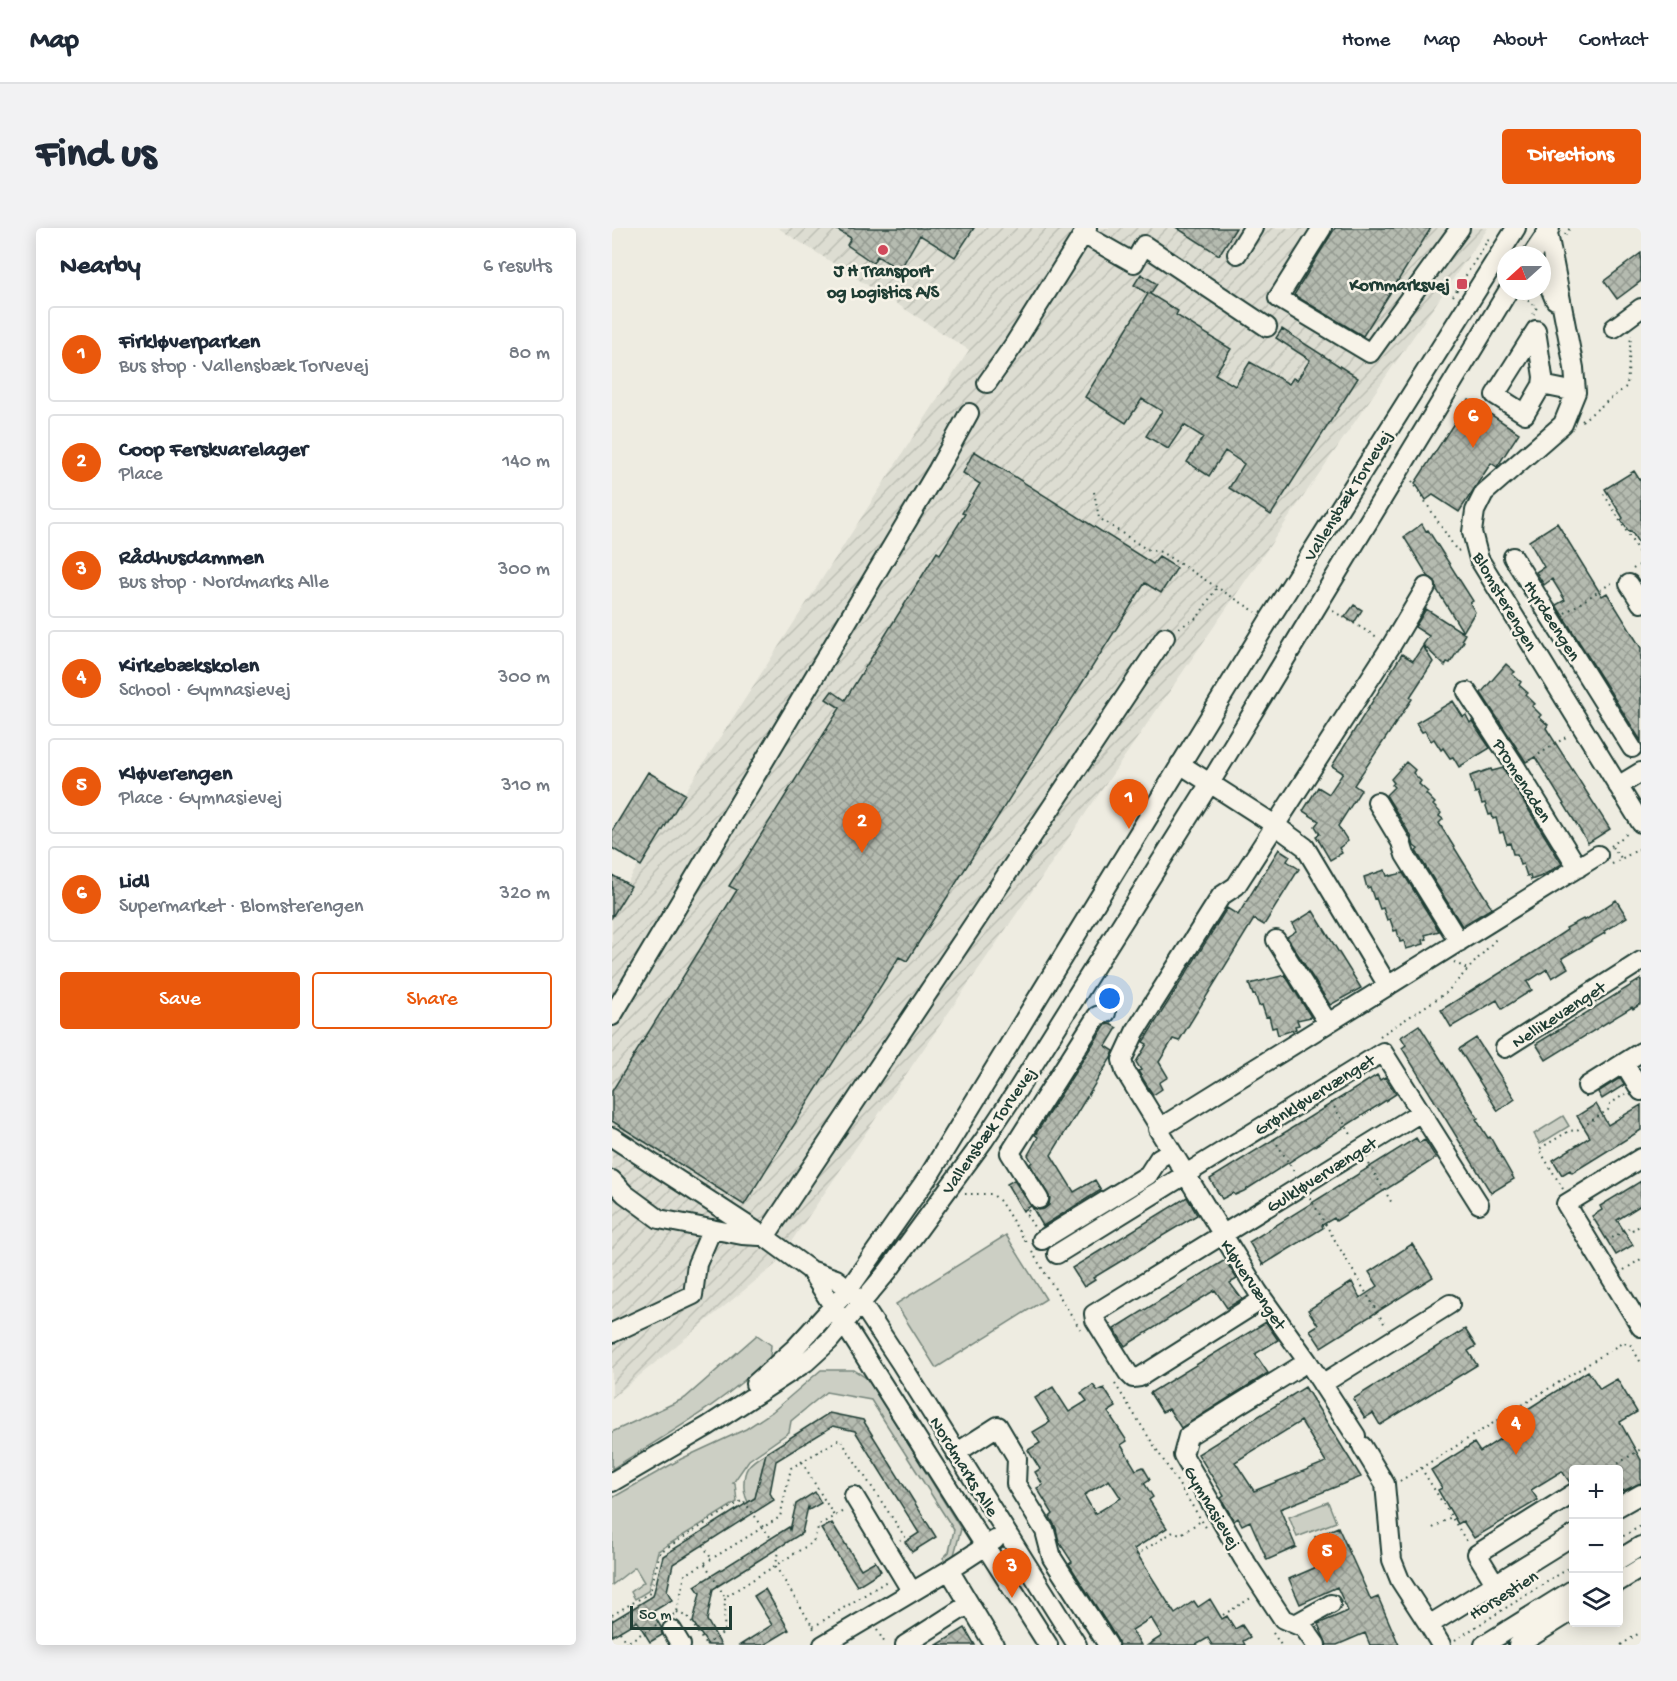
<!DOCTYPE html>
<html lang="en">
<head>
<meta charset="utf-8">
<style>
	:root { --surface:#fff; --page:#f2f2f3; --text:#1f2937; --muted:#747a83; --line:#e0e1e3; --accent:#ea580c }
	body { margin:0; font-family:"Gochi Hand",sans-serif; background:var(--page); color:var(--text) }
	.controls { position:absolute; right:18px; bottom:18px; display:grid; overflow:hidden; border-radius:6px; box-shadow:0 3px 15px #0003 }
	.controls button { width:54px; height:54px; display:grid; place-items:center; padding:0; border:0; border-bottom:2px solid var(--line); background:var(--surface); color:var(--text); font:30px sans-serif }
	.compass { position:absolute; left:885px; top:18px; width:54px; height:54px; border-radius:50%; background:var(--surface); box-shadow:0 3px 15px #0003; rotate:249deg }
	.scale { position:absolute; left:18px; bottom:15px; width:102px; box-sizing:border-box; padding-left:6px; border:3px solid #1f3d34; border-top:0; font-size:16px; line-height:21px; white-space:nowrap; color:#1f3d34; -webkit-text-stroke:4px #f7f3e8; paint-order:stroke }
	.you { position:absolute; left:498px; top:771px; width:21px; height:21px; margin:-15px; border:4px solid #fff; border-radius:50%; background:#1a73e8; box-shadow:0 0 0 9px #1a73e833 }
	.badge { display:grid; place-items:center; width:39px; height:39px; border-radius:50%; background:var(--accent); color:#fff; font-size:20px; font-weight:700 }
	.pin { position:absolute; translate:-50% -50px; filter:drop-shadow(0 2px 3px #0008) }
	.pin::after { content:''; position:absolute; top:32px; width:21px; height:18px; background:inherit; clip-path:polygon(0 0,100% 0,50% 100%) }
	.list { margin:0; padding:0; list-style:none }
	h2 { display:flex; justify-content:space-between; align-items:center; height:78px; margin:0; padding:0 24px; font-size:26px }
	h2 small { font-size:20px; font-weight:400; color:var(--muted) }
	.list li { display:grid; grid-template-columns:39px 1fr auto; gap:18px; align-items:center; box-sizing:border-box; height:96px; margin:0 12px 12px; padding:0 12px; border:2px solid var(--line); border-radius:6px }
	.list b { display:block; font-size:22px; white-space:nowrap }
	.list p { margin:0; font-size:20px; white-space:nowrap; color:var(--muted) }
	.list em { font-size:20px; font-style:normal; color:var(--muted) }
	.actions { display:flex; gap:12px; padding:18px 24px }
	.actions a { flex:1; padding:14px 0; border:2px solid var(--accent); border-radius:6px; text-align:center; font-size:21px; color:var(--accent) }
	.actions .main { background:var(--accent); color:#fff }
	.icon { flex:none; width:33px; height:33px; fill:none; stroke:currentColor; stroke-width:2; stroke-linecap:round; stroke-linejoin:round }
	.map { position:relative; flex:none; width:1029px; height:1417px; overflow:hidden; border-radius:6px }
	header { display:flex; align-items:center; gap:36px; box-sizing:border-box; height:84px; padding:0 30px; background:var(--surface); border-bottom:2px solid var(--line) }
	header strong { font-size:28px }
	nav { display:flex; gap:33px; margin-inline-start:auto; font-size:21px }
	.intro { display:flex; align-items:center; justify-content:space-between; box-sizing:border-box; height:144px; padding:0 36px }
	h1 { margin:0; font-size:42px }
	.button { padding:15px 27px; border-radius:6px; background:var(--accent); color:#fff; font-size:21px; font-weight:700 }
	main { display:flex; gap:36px; padding:0 36px }
	aside { flex:1; background:var(--surface); border-radius:6px; box-shadow:0 3px 15px #0003 }
	.map>svg:first-child { display:block }
	.industrial { fill:url(#industrial-furrows) }
	.green { fill:#cccfc4; stroke:#76867c; stroke-width:1.5 }
	.building { fill:url(#building-cross-hatch); stroke:#1f3d34; stroke-width:1.5; fill-rule:evenodd }
	.lines { fill:none; stroke-linecap:round; stroke-linejoin:round }
	.minor-casing { stroke:#1f3d34; stroke-width:22 }
	.path { stroke:#1f3d34; stroke-width:2; stroke-dasharray:1.5 4.5; stroke-linecap:butt }
	.minor { stroke:#f7f3e8; stroke-width:18 }
	.poi-dot { fill:#d1495b; stroke:#f7f3e8; stroke-width:2 }
	.labels { text-anchor:middle; stroke-width:5; stroke-linejoin:round; paint-order:stroke }
	.poi-label { font-size:18px; font-weight:bold; fill:#1f3d34; stroke:#f7f3e8 }
	.street-label { font-size:18px; fill:#1f3d34; stroke:#f7f3e8 }
</style>
</head>
<body>
<header>
<strong>Map</strong>
<nav><a>Home</a><a>Map</a><a>About</a><a>Contact</a></nav>
</header>
<div class="intro"><h1>Find us</h1><a class="button">Directions</a></div>
<main>
<aside>
<h2>Nearby<small>6 results</small></h2>
<ul class="list">
<li><span class="badge">1</span><div><b>Firkløverparken</b><p>Bus stop · Vallensbæk Torvevej</p></div><em>80 m</em></li>
<li><span class="badge">2</span><div><b>Coop Ferskvarelager</b><p>Place</p></div><em>140 m</em></li>
<li><span class="badge">3</span><div><b>Rådhusdammen</b><p>Bus stop · Nordmarks Alle</p></div><em>300 m</em></li>
<li><span class="badge">4</span><div><b>Kirkebækskolen</b><p>School · Gymnasievej</p></div><em>300 m</em></li>
<li><span class="badge">5</span><div><b>Kløverengen</b><p>Place · Gymnasievej</p></div><em>310 m</em></li>
<li><span class="badge">6</span><div><b>Lidl</b><p>Supermarket · Blomsterengen</p></div><em>320 m</em></li>
</ul>
<div class="actions"><a class="main">Save</a><a>Share</a></div>
</aside>
<div class="map">
<svg width="1029" height="1417" viewBox="0 0 1029 1417">
	<defs>
		<pattern id="industrial-furrows" width="10" height="10" patternUnits="userSpaceOnUse" patternTransform="scale(1.5)"><rect width="10" height="10" fill="#ddddd2"/><path d="M-1 1l2-2M0 10L10 0M9 11l2-2" fill="none" stroke="#bdbfb5"/></pattern>
		<pattern id="building-cross-hatch" width="8" height="8" patternUnits="userSpaceOnUse" patternTransform="scale(1.5)"><rect width="8" height="8" fill="#b5bbb0"/><path d="M0 0l8 8M0 8l8-8" fill="none" stroke="#939990"/></pattern>
	</defs>
	<rect width="100%" height="100%" fill="#eeece1"/>
	<filter id="ink" filterUnits="userSpaceOnUse"><feTurbulence type="fractalNoise" baseFrequency=".0167" numOctaves="2"/><feDisplacementMap in="SourceGraphic" scale="12" xChannelSelector="R" yChannelSelector="G"/><feConvolveMatrix kernelMatrix="1 2 1 2 8 2 1 2 1" color-interpolation-filters="sRGB"/></filter>
	<g filter="url(#ink)">
		<path class="industrial" d="M166,0H876L163,1037L0,1170V678L357,122Z"/>
		<path class="green" d="M951,888L957,898L928,916L922,906Z
			M394,1007L434,1071L324,1140L284,1076Z
			M145,1107L159,1117L158,1129C112,1175 55,1206 0,1241V1204L73,1170Z
			M209,1142H242L256,1151L349,1301L342,1327L333,1332L331,1330L337,1324L342,1302L259,1172L214,1164L179,1193L177,1204L137,1232L121,1255H123L125,1274L46,1323L36,1363L23,1371L19,1364L32,1354L23,1339L0,1357V1270L69,1231L134,1201L160,1184Z
			M154,1225L144,1266L145,1268L136,1274C133,1269 133,1266 132,1260C131,1240 137,1235 154,1225Z
			M716,1274L724,1294L685,1309L677,1289Z"/>
		<path class="building" d="M222,0H362L343,29L308,7L288,42L265,28L261,35L235,17L239,10Z
			M565,0H624L607,27Z
			M723,0H819L751,108L682,67Z
			M1029,25V53L1005,71L992,53Z
			M529,46L545,56L538,66L566,83L564,87L619,121L603,146L623,158L638,134L677,156L681,150L685,152L698,132L664,110L670,101L746,150L659,287L617,260L632,236L613,223L597,248L575,234L591,209L572,197L556,221L534,208L550,183L530,171L514,195L473,169L536,66L522,57Z
			M857,172L907,205L885,239L879,235L847,284L821,267L814,272L803,255Z
			M362,223L541,336L547,329L565,340L549,365L533,355L295,733L287,729L132,977L0,893V863L125,662L117,658L228,480L214,471L220,463L233,472L325,324L328,326L353,286L350,285L368,256L351,245Z
			M1022,243L1029,254V319L1019,303L1017,304L1009,292L1011,290L993,261Z
			M945,295L990,368L995,365L1029,420V513L944,377L953,372L940,351L932,357L924,344L932,339L917,313Z
			M810,296L814,303L816,302L861,373L858,375L863,384L851,404L825,362L823,353L816,348L792,309Z
			M742,377L750,382L742,395L733,389Z
			M814,381L853,406L850,411L852,413L838,435L835,434L833,438L811,417L817,408L803,399Z
			M811,418L821,434L798,469L800,471L742,557L749,562L726,598L736,613L727,620L730,625L718,632L704,608L708,606L703,598L707,593L691,583L706,559L717,566L731,545L720,538L790,426L801,433Z
			M894,436L903,444L900,446L909,454L907,457L916,465L914,467L923,476L920,478L929,487L927,489L936,497L934,500L998,601L976,615L923,529L914,534L869,465Z
			M841,473L851,489L854,487L858,495L860,493L878,520L847,539L841,529L838,530L831,520L829,522L822,511L819,513L813,503L810,504L804,495Z
			M794,534L803,542L801,545L809,553L807,556L816,564L814,566L823,575L821,577L829,585L827,588L831,591L827,595L880,680L850,698L804,623L806,621L802,618L799,608L774,567L782,559L780,557L782,555L779,551Z
			M891,540L950,636L930,648L919,652L918,647L915,648L911,636L908,637L905,626H901L898,615L895,616L891,604L888,605L884,590L881,591L880,586L877,587L873,575L870,576L866,564L863,565L858,548L879,541L880,543Z
			M36,544L73,566L29,638L0,620V603Z
			M667,621L678,628L675,633L687,641L652,697L642,691L567,813L561,811L547,834L556,849L547,855L550,861L541,867L526,843L529,842L524,834L535,816L531,814L615,680L626,687Z
			M773,642L775,648L778,647V648L791,645L827,703L813,707L815,711L811,712L812,716L794,721L792,713L788,714L785,702L782,703L778,691L775,692L771,680L768,681L764,670L762,671L758,659L755,660L752,649Z
			M0,647L19,658L0,689Z
			M1004,672L1015,689L992,703L993,705L950,730L956,740L940,750L935,741L915,754L920,762L890,781L885,772L839,799L829,782L920,725L955,702L954,700L971,691L972,693Z
			M701,683L749,760L718,777L675,709L684,703L680,696Z
			M673,747L699,789L685,792L687,797L683,798L684,801L666,807L664,799L660,800L657,788L654,789L650,777L647,778L643,766L641,767L637,756Z
			M1029,751V776L1021,781L1020,779L934,832L924,816Z
			M498,796L505,800L494,818L502,823L499,830L439,927L462,964L483,952L489,962L431,998L420,979L427,982L432,981L437,977L438,970L418,936L420,934L416,927L426,909L423,907L493,797Z
			M807,797L866,890L864,891L876,910L878,909L902,951L879,965L790,820L794,817L789,809Z
			M864,810L903,871L886,883L847,821Z
			M765,847L768,852L773,849L784,866L632,963L623,967L621,965L610,971L598,951Z
			M1008,850L1012,857L990,871L986,864Z
			M984,876L996,897L1029,877V902L960,945L958,942L950,947L941,932L978,909L965,888Z
			M804,910L807,915L813,912L824,930L724,993L722,990L710,997L711,1000L651,1037L637,1014Z
			M402,952L419,978L411,983L395,956Z
			M1029,953V977L1005,992L1021,1017L1004,1027L980,988L990,982L988,978Z
			M575,969L585,987L481,1050L483,1052L472,1059L460,1040Z
			M800,1016L821,1049L709,1119L698,1102L706,1097L696,1082L740,1054L748,1070L766,1058L757,1044Z
			M613,1032L625,1051L618,1055L630,1071L615,1080L603,1062L513,1118L502,1101Z
			M654,1094L666,1112L643,1126L656,1145L569,1200L557,1181L550,1184L538,1165Z
			M853,1101L864,1118L856,1123L865,1137L768,1197L761,1185L753,1190L741,1171Z
			M976,1143L988,1161L1005,1151L1025,1184L1008,1194L1029,1232V1255L1011,1263L1006,1256V1242H962V1254L958,1255L950,1243L919,1262L926,1272L862,1310L851,1293L846,1296L826,1262L830,1260L819,1242L862,1215L868,1224L908,1198L903,1189Z
			M481,1157L486,1163L492,1160L504,1179L496,1184L515,1213L509,1217L524,1242L531,1239L538,1251L532,1255L541,1269L537,1272L555,1300L522,1321L563,1386L582,1373L586,1379L598,1371L610,1391L615,1388L623,1401L630,1397L638,1409L631,1413L633,1417H600L596,1410L584,1417H536L550,1408L539,1390L520,1402L529,1417H507L505,1411L457,1336L460,1334L447,1314L444,1300L438,1289L441,1286L425,1260L431,1257L423,1244L428,1241L416,1222L428,1215L421,1204L438,1194L423,1170L441,1159L457,1184L475,1173L469,1165ZM497,1252L509,1270L483,1286L472,1267Z
			M693,1159L749,1249L668,1281L684,1319L655,1332L638,1293L630,1297L626,1290L622,1293L609,1270L612,1268L586,1226ZM689,1193L714,1234L642,1263L623,1234Z
			M217,1185L251,1192L324,1309L300,1324L293,1314L307,1305L243,1203L221,1198L164,1233L158,1265L162,1272L61,1336L55,1363L60,1372L40,1384L49,1399L50,1407L38,1414L25,1393L0,1408V1393L41,1368L51,1328L143,1270L154,1225Z
			M203,1264L209,1275L197,1282L196,1279L190,1305L101,1361L95,1392L109,1417H96L81,1394L88,1365L83,1358L177,1299L178,1302L184,1276Z
			M220,1295L249,1341L263,1333L269,1343L245,1358L209,1301Z
			M726,1299L759,1372L766,1369L787,1417H758L753,1405L725,1417H715L706,1396L736,1383L725,1359L688,1376L677,1351L714,1335L703,1309Z
			M153,1361L177,1402L152,1417H128L160,1397L142,1368Z
			M353,1400L363,1417H325Z"/>
		<g class="lines">
			<g class="minor-casing">
				<path id="minor" d="M710,0L666,70L758,125L848,0
					M935,0L962,140L964,164L951,196L872,265L863,283L860,304L867,331L1029,595
					M471,6L522,35L532,17L655,99
					M625,26L641,0
					M920,27L938,0
					M930,41L943,72
					M1002,100L1029,80
					M924,102L883,167L913,186L930,157L964,164
					M924,102L931,149L930,157
					M375,155L401,118L475,0
					M901,329L1020,520
					M1017,356L1029,375
					M855,464L905,541L966,640
					M568,536L663,597L693,619L776,758
					M1006,558L1029,544
					M765,574L789,614L793,627L847,714
					M664,712L716,795
					M0,788L325,243L357,185
					M893,820L1029,733
					M1012,835L1029,863
					M975,858L1029,824
					M548,900L513,843L510,832L523,804L609,668L624,658L779,418L814,359
					M0,909L153,1009L198,1042L224,1051L237,1061L249,1075L288,1134L465,1417
					M1029,930L954,976L1029,1099
					M0,952L13,966L47,991L130,1007L148,1008
					M427,971L398,925L485,788L494,785
					M153,1009L553,409
					M430,1012L536,947L547,930L559,923
					M445,1026L771,824L867,976
					M198,1042L436,1417
					M651,1071L528,1149L521,1150L516,1145L483,1092L482,1086L809,884
					M0,1105L81,1067L85,1036L100,1001
					M687,1139L576,1208L571,1227L631,1330L671,1391L692,1400L704,1417
					M143,1156L183,1120L237,1061L318,946L657,392L904,0
					M710,1156L838,1076
					M744,1208L696,1134L646,1064L546,901L986,627
					M750,1218L773,1256L780,1332L788,1352L817,1397L962,1307
					M344,1225L386,1198L405,1230L404,1256L433,1303L440,1330L496,1417
					M0,1254L96,1198L194,1134L217,1113L276,1043L372,912L406,861L598,555L896,63
					M242,1268L300,1364
					M1006,1279L1029,1266
					M1006,1332L1029,1318
					M337,1342L382,1417
					M1006,1354L1029,1340
					M884,1357L865,1326L962,1265
					M683,1396L719,1376
					M817,1397L829,1417
					M60,1402L69,1417
					M211,1417L337,1342L383,1312
					M293,1417L357,1376
					M872,1417L962,1361
					M906,1417L962,1382"/>
			</g>
			<path class="path" d="M953,7L958,0
				M841,68L879,7
				M911,69L925,79L921,87
				M970,193L1015,158L1019,107
				M800,253L845,323L848,322
				M482,264L487,290L534,321L549,324L644,384
				M992,266L1029,328
				M1021,341L1029,336
				M721,383L765,409
				M953,385L1001,354
				M567,400L586,389L605,359
				M917,533L957,507
				M999,618L1016,605
				M1000,619L1010,631
				M1000,636L1029,620
				M842,734L855,741
				M768,808L834,765L885,710
				M719,874L740,908
				M662,911L683,945
				M757,936L781,977
				M951,961L927,921L957,903L965,902L996,882L998,876L1013,866
				M353,966H380L388,973L414,1014
				M698,970L773,1097
				M417,982L414,986L422,999
				M995,1013L1019,999L1021,1002L1029,997
				M420,1024L468,1101
				M1012,1042L1029,1031
				M503,1156L595,1301
				M190,1234L222,1288
				M809,1240L855,1314
				M996,1242L1029,1221
				M788,1253L1010,1115L1018,1116L1029,1135
				M821,1300L839,1289
				M1006,1311L1029,1298
				M91,1317L99,1330
				M166,1320L164,1339L204,1404
				M524,1327L561,1304L569,1306L589,1293
				M93,1336L113,1369
				M65,1384L77,1390L93,1416
				M0,1387L38,1365L48,1324L131,1272L159,1310
				M61,1387L65,1384L73,1347L168,1289L179,1240L228,1211L293,1309L288,1312
				M611,1387L639,1370
				M0,1391L1,1392
				M201,1399L275,1353
				M265,1402L274,1417
				M8,1404L14,1415
				M661,1405L669,1417
				M843,1412L962,1337
				M13,1417L14,1415L46,1396
				M94,1417L112,1404L113,1369L201,1314L207,1297L233,1282
				M1009,1417L1029,1404"/>
			<use href="#minor" class="minor"/>
		</g>
	</g>
	<g class="poi-dot">
		<circle cx="271" cy="22" r="6"/>
		<rect x="844" y="50" width="12" height="12" rx="3"/>
	</g>
	<g class="labels">
		<g class="poi-label">
			<text x="271" y="48">J H Transport<tspan x="271" dy="21">og Logistics A/S</tspan></text>
			<text x="838" y="62" text-anchor="end">Kornmarksvej</text>
		</g>
		<g class="street-label">
			<text transform="translate(735 267) rotate(-58)" y="6">Vallensbæk Torvevej</text>
			<text transform="translate(894 373) rotate(60)" y="6">Blomsterengen</text>
			<text transform="translate(941 392) rotate(58)" y="6">Hyrdeengen</text>
			<text transform="translate(911 552) rotate(58)" y="6">Promenaden</text>
			<text transform="translate(946 786) rotate(-33)" y="6">Nellikevænget</text>
			<text transform="translate(702 866) rotate(-32)" y="6">Grønkløvervænget</text>
			<text transform="translate(376 902) rotate(-55)" y="6">Vallensbæk Torvevej</text>
			<text transform="translate(709 946) rotate(-32)" y="6">Gulkløvervænget</text>
			<text transform="translate(642 1056) rotate(56)" y="6">Kløvervænget</text>
			<text transform="translate(353 1238) rotate(58)" y="6">Nordmarks Alle</text>
			<text transform="translate(601 1279) rotate(59)" y="6">Gymnasievej</text>
			<text transform="translate(891 1366) rotate(-32)" y="6">Horsestien</text>
		</g>
	</g>
</svg>
<div class="controls">
<button>+</button>
<button>−</button>
<button><svg class="icon" aria-label="layers" viewBox="0 0 24 24"><path d="M12 4l9 5-9 5-9-5zM3 14l9 5 9-5"/></svg></button>
</div>
<svg class="compass" viewBox="-18 -18 36 36"><path d="M0-13l5 13h-10z" fill="#e53935"/><path d="M0 13l5-13h-10z" fill="#747a83"/></svg>
<div class="scale">50 m</div>
<div class="you"></div>
<div class="pin badge" style="left:517px;top:601px">1</div>
<div class="pin badge" style="left:250px;top:625px">2</div>
<div class="pin badge" style="left:400px;top:1370px">3</div>
<div class="pin badge" style="left:904px;top:1227px">4</div>
<div class="pin badge" style="left:715px;top:1355px">5</div>
<div class="pin badge" style="left:861px;top:220px">6</div>
</div>
</main>
</body>
</html>
